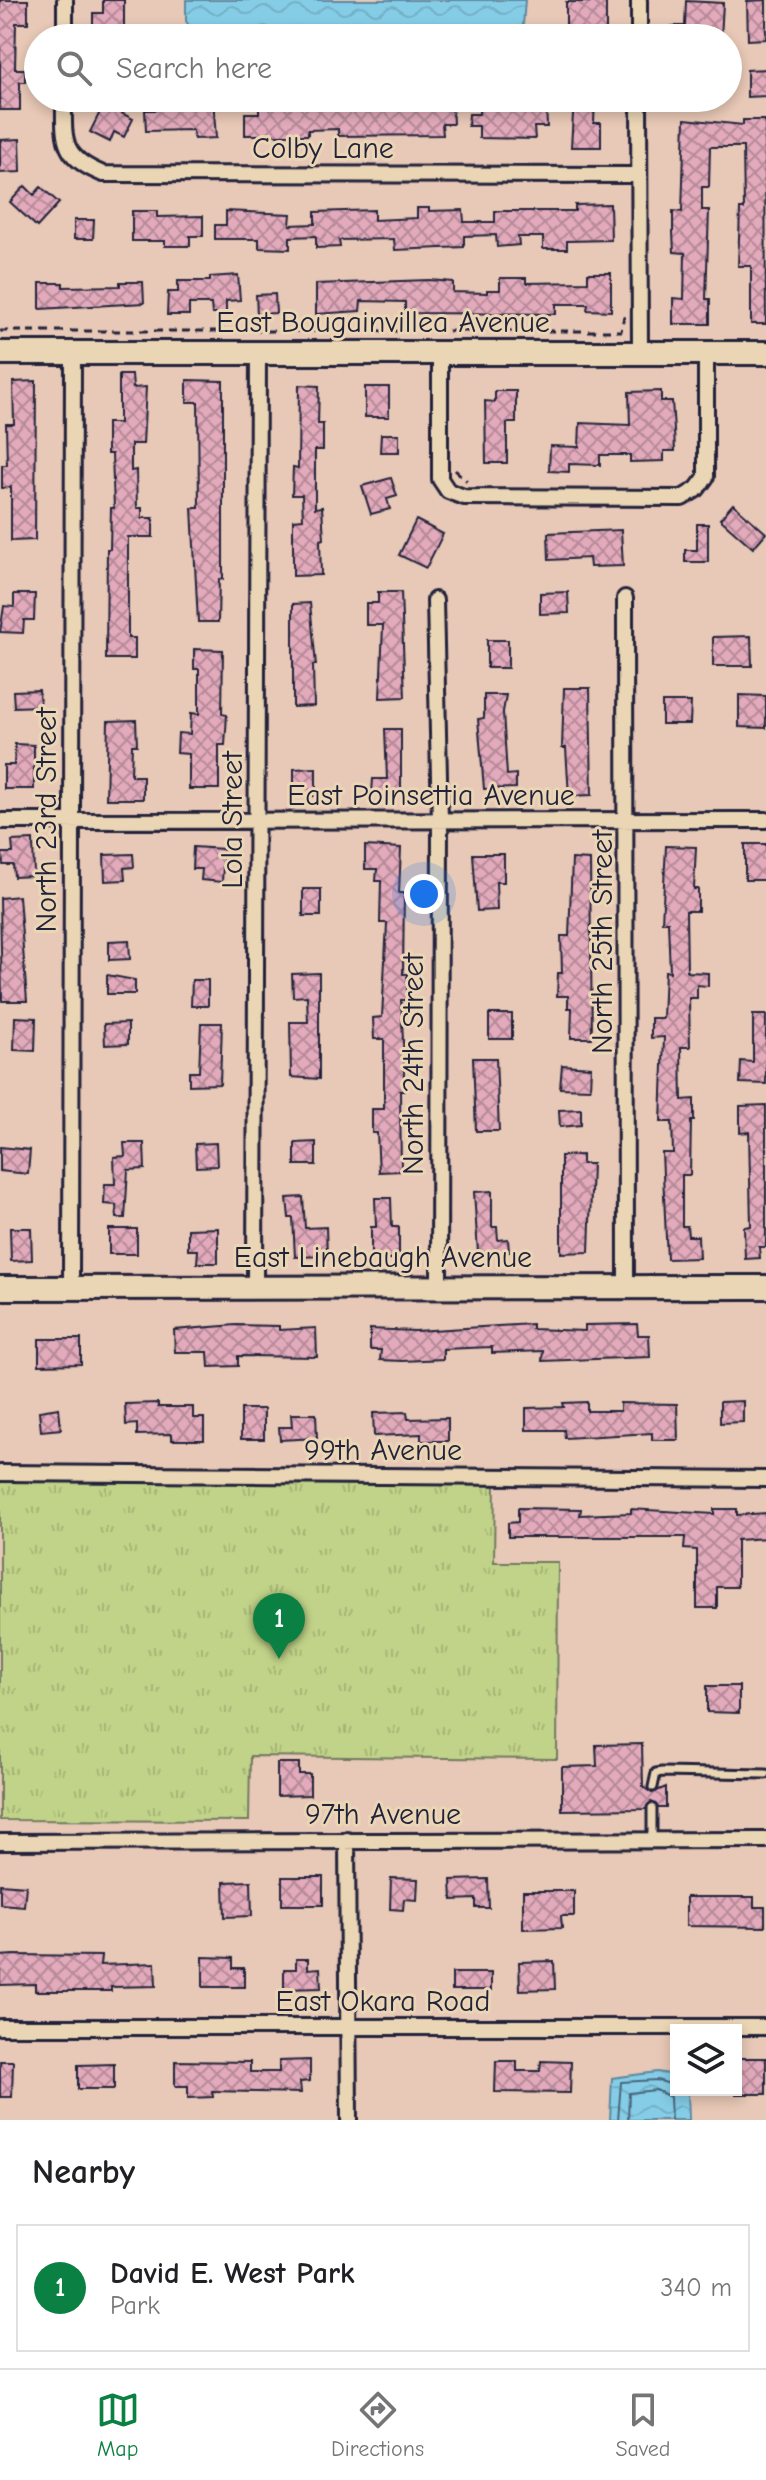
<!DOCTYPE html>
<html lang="en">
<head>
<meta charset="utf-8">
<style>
	:root { --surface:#fff; --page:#f2f2f2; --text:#202124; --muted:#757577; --line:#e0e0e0; --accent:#0b8043 }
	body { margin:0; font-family:"Comic Neue",sans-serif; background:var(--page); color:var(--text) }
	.controls { position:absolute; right:24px; bottom:24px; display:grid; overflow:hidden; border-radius:0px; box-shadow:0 4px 12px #0003 }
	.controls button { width:72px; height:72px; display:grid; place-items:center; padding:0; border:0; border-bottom:2px solid var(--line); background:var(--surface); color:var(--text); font:40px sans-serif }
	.you { position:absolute; left:424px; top:894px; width:28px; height:28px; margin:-20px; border:6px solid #fff; border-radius:50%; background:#1a73e8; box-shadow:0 0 0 12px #1a73e833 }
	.badge { display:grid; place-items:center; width:52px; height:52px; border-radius:50%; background:var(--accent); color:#fff; font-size:26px; font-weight:700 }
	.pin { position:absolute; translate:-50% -66px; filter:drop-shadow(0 2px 4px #0008) }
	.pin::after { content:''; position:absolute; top:42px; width:28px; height:24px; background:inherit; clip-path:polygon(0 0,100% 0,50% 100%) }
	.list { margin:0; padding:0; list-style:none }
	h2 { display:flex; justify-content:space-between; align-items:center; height:104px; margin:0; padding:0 32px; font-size:34px }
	h2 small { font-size:26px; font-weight:400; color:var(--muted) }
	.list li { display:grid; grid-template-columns:52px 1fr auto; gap:24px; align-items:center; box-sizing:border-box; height:128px; margin:0 16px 16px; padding:0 16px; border:2px solid var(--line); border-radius:0px }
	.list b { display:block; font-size:30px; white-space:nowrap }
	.list p { margin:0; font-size:26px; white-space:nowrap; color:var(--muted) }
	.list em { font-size:26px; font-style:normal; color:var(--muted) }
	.icon { flex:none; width:44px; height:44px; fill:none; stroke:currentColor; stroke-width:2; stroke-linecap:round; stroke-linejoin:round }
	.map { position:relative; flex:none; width:766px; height:2120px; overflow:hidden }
	.search { position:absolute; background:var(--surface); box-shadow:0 4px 12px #0003; left:24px; right:24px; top:24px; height:88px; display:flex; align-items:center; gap:20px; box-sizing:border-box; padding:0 28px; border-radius:44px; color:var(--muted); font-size:30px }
	.sheet { height:248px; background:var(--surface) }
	nav { display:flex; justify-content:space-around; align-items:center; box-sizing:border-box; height:112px; border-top:2px solid var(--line); background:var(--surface); font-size:22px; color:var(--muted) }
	nav a { display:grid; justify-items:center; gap:4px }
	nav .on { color:var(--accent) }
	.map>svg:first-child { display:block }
	.park { fill:url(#park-tufts); stroke:#727a62; stroke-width:2 }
	.water { fill:url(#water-waves); stroke:#5d89a2; stroke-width:2 }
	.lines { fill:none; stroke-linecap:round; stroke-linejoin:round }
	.shore { stroke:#4a667f; stroke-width:2 }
	.building { fill:url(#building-cross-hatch); stroke:#22223b; stroke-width:2 }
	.lane-casing { stroke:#22223b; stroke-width:13 }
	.street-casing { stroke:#22223b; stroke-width:20 }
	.secondary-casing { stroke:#22223b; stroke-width:28 }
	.path { stroke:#22223b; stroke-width:3; stroke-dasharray:8 6; stroke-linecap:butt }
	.lane { stroke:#ead5b4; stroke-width:7 }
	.street { stroke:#ead5b4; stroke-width:14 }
	.secondary { stroke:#ead5b4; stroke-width:22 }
	.labels { text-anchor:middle; stroke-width:6; stroke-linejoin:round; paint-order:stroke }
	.street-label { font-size:30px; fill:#22223b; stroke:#ead5b4 }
</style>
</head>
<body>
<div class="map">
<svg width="766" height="2120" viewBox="0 0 766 2120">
	<defs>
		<pattern id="park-tufts" width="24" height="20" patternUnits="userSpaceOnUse" patternTransform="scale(2)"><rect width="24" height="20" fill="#c1d388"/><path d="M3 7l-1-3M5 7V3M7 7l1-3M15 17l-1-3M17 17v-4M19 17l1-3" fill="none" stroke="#a6b576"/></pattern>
		<pattern id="water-waves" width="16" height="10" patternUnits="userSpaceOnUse" patternTransform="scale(2)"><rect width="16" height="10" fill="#85cde6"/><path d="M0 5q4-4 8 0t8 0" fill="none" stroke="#73b0c6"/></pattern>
		<pattern id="building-cross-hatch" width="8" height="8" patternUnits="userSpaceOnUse" patternTransform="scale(2)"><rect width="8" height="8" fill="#e2aabb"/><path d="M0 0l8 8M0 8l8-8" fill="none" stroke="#b78a99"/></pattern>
	</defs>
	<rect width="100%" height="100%" fill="#e8c8b6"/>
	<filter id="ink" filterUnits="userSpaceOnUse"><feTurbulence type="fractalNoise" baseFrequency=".0125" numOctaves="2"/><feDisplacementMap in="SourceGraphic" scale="16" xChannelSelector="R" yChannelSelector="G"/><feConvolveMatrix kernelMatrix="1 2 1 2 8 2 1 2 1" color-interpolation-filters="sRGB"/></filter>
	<g filter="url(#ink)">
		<path class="park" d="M0,1477L495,1480L494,1562H558L557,1759L250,1756L249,1821L0,1820Z"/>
		<path class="water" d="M186,0H525L522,38H196L186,21Z
			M657,2072L669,2074L676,2081V2090L688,2091L689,2120H610L612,2078Z"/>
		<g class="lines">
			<path class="shore" d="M618,2120L621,2082L657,2080L676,2086
				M628,2120L629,2093L656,2090L670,2097L671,2120"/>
		</g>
		<path class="building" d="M0,0H28V23H16L15,69H25V82H20V110H0Z
			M103,0H124V35L93,36V13H103Z
			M766,0V39L748,40L747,1Z
			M686,1L723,3L721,38H672V26H685Z
			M566,2H606V38H566Z
			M766,69V96L747,97V70Z
			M213,98L216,138L194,139L193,130L146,131L145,110H157V99Z
			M509,98H533V104H546L547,127H534L535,139L479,138V126H468L469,114H479V103H509Z
			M574,98H595L594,123H601V147H571Z
			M359,99V102H452L453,124H442L443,135L338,136V129L308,130V135H245V113H259V102Z
			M104,104L133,119L124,137L114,132L110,142L90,132Z
			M685,119L743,125V120H765L766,324H751V266H738L740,209H744L743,147H710L709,187H702V210H709L706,299H710V324H673V298L684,299L685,253L674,252L673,232V211L682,212Z
			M20,139L21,172L0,173V140Z
			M25,186L34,195L41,187L59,203L37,227L10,202Z
			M610,204L611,240L567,241V249H543V237H518L519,245L497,247L496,235L464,236V247L395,250L394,239L339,240L340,247L316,248V236L290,237V249L259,248V239H215V225H226V211L291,214L290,225L315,224V212L374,210V220L417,218V208H429V211L463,210L464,222H495V211H575V205Z
			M132,211H157V217L203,216V236H190V246H165V241H132Z
			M74,220H94L93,239H74Z
			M588,273H611V311L587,310L588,304H556V314L405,313V302L361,301L360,311L316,314V284L429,280L453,282V292L487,293V290H500V278H526V283L588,282Z
			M238,275L240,300L226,301V314H212L211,304H189V315H167L168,292H178V281H210V277Z
			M120,282H143L144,303L40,309V283H63V287L120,286Z
			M275,294L276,313L257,314L256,295Z
			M119,375H132L133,388L146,387L143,444H131V471L136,470L137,508H142V518H153V537H128V638H135V659H106L107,549H110L111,508H114L112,454H107V423H119Z
			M187,380L223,381V579H219L218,622H198L192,508H199L198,402H187Z
			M36,381L35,540L11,541V487L2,488V465H7L6,424H14L13,382Z
			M299,385L319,386L318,424H323V450H315V508L322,507L324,539L320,540L321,575L293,576V520L303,519L302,495H292L293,467L298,468Z
			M365,387H389V417H365Z
			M495,391H516V423H507V463H486L485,401L495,402Z
			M661,391V401H672L674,430L675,451H664V461L630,462V455H600V465L569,464V472L549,471L550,446L579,447L580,423L630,425L629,392Z
			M381,434H399V452H380Z
			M391,478L397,496L387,499L390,509L371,514L362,486Z
			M733,504L766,533L753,548L720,519Z
			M416,520L443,534L426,568L399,555Z
			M697,524H708V562H685V550H697Z
			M621,530L623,566L590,567L589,558L549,560L548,533Z
			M378,592H401L405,697L380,698L383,625H366V603H378Z
			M568,592L569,613L540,614V593Z
			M14,594H35L34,620H24L23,633L0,632L4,606L14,607Z
			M310,603L316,665H313L314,706L293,707V604Z
			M751,636L752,666H713V637Z
			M487,640H508V668H487Z
			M194,649L223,650L222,714L227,715L225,745H219V789H189V754L177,753L178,733L190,734L191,713L199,714V669H194Z
			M564,688H590L592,795L569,796L566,748H562Z
			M39,690L40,706L14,707L13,691Z
			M484,695H506L503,712L507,775L516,774V788L484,789L478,719L484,718Z
			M739,695L766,696V728L739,727Z
			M662,702H691L690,724H662Z
			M136,720L137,745H132L131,776H143V799H106L108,721Z
			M385,729H401V793H372L373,779H387Z
			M15,744L34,745V789H4V765H14Z
			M316,768V796H294V769Z
			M33,840L34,876L14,877L13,865H3L2,853H13L12,841Z
			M745,844H766V880H745Z
			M365,846L401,848L399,893H404L403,974H407V1000H401L404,1061V1091H400L401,1171L379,1172L377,1133H372V1109H384V1039H374L373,1018L382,1017L387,923H380L381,881H376L377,869H365Z
			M666,846L696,847L694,889H698V911H686L687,972L708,973V986L697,985V998H689L690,1047H681L682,1100L694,1099V1121H691L690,1175H682V1226H687L688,1236H698L699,1258L667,1259L662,1153H673L672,1122H661L664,1037L651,1038V1018H663L665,971L670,972L668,922H662Z
			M193,847L224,849L222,882L201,880L202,869H192Z
			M133,854L134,867L124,868L125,880L105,881L104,855Z
			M473,854H504V882H496L497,910L477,911Z
			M572,859L590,860L592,1038H571L572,1008H568V996H557L558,973H562L561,936H569Z
			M303,889H321V916H303Z
			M19,896L27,1001H2L0,898Z
			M129,940L130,959L109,960V941Z
			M319,973V1079L291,1077L290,1022H308L307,996L293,997L292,974Z
			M107,975L135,980V994H107Z
			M192,980H208V1006H191Z
			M489,1014H512V1039H489Z
			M753,1015H766V1084L740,1083L741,1061L753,1062Z
			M15,1017L36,1018L35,1051L14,1050Z
			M128,1023V1044L105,1045L104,1024Z
			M201,1023H222L220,1084L189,1085V1072H199Z
			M473,1058H496L499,1131H476Z
			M562,1065L591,1067L590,1089L560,1088Z
			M766,1105V1247H759L760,1258L745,1259L744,1227L751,1226L749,1132L740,1133V1106Z
			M581,1109V1125L560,1127L559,1110Z
			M316,1142V1165H295V1143Z
			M124,1143H144L145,1169L128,1170L125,1218H117L116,1205L104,1204L105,1184H115L114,1157L125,1156Z
			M216,1143L217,1166L196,1167L195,1144Z
			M0,1147L30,1150L28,1174L0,1171Z
			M582,1155V1164H592L589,1252L561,1253V1156Z
			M492,1191V1227H497L498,1240L508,1239L509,1252L478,1253L474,1192Z
			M303,1197L305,1228L326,1227L327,1256L295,1257L293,1218H289L287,1198Z
			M375,1198H391L392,1227H399V1259H371V1227H376Z
			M10,1228H31L32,1260L11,1261Z
			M218,1228V1263H197L198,1250H188V1229Z
			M109,1229H137V1254H109Z
			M532,1324V1329L585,1331V1325L637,1324L638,1335H649L650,1357L542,1361L543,1351L492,1353V1347L443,1349V1359L402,1361L380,1360L381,1350H370V1329L415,1331Z
			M236,1325L279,1326V1330L316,1328L317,1357L238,1356V1366L209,1367L208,1352H175L174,1330Z
			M39,1339H81V1364L39,1365Z
			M743,1401V1422L720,1423V1402Z
			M587,1402V1411H620V1403L677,1404L678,1440H652V1433L565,1438L564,1430H526V1408L564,1407L563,1403Z
			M158,1403V1407H193V1418H204V1440H172V1434L137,1435V1424L126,1425L125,1404Z
			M59,1408L61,1429L41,1431L39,1411Z
			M241,1409H264V1439H241Z
			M407,1412L408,1419L448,1418V1441H421V1434L374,1436L373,1413Z
			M291,1414H316L317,1438L280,1440L279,1427H292Z
			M518,1508L581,1509L580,1515L631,1513V1509L714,1514V1509H737V1515L766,1513V1538L737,1540V1587H717V1608H697V1550L684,1549L685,1537H508V1523L518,1522Z
			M707,1686H739V1713L707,1712Z
			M642,1744L643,1787L652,1793L666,1787V1808H658L651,1802L646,1809L562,1810V1767L597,1766L596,1745Z
			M277,1763H299V1774H310V1795L277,1796Z
			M282,1877H323V1905H282Z
			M391,1878L418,1879L417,1900L404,1899L403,1910L390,1909Z
			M488,1879L489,1908H476V1899L452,1900L451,1880Z
			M251,1881L252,1916L225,1917L224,1882Z
			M0,1884L26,1886L24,1906L0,1904Z
			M523,1891H574V1916H561L562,1928L523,1929Z
			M686,1897H754V1907H765V1927L686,1926Z
			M14,1955L101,1956L100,1965L155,1963L156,1986L111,1987V1991H35V1984L0,1985V1956Z
			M203,1957L233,1958V1968H244V1987H203Z
			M296,1959H308V1969L320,1968L321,1988L284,1989V1969H296Z
			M554,1961L555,1989L520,1990L519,1962Z
			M452,1973H491V1990H452Z
			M736,2058H766V2094H736Z
			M310,2060V2081L300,2082L301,2093L212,2091L213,2097L188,2098V2086H175V2061L250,2062V2072H279V2061Z
			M0,2061H13L12,2097H0Z
			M496,2061H517V2071H540L541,2061L571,2062L570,2093L495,2092Z
			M114,2064V2089H78V2065Z"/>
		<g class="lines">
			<g class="lane-casing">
				<path id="lane" d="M653,1787L656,1773L662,1772L766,1774
					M652,1840V1808"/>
			</g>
			<g class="street-casing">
				<path id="street" d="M65,0V38
					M639,38V0
					M64,98C64,139 60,157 103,174L639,175
					M639,98L640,352
					M440,352V479L448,491L464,497L682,498L697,489L706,477V353
					M625,598L626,1287
					M435,600L440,821L439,1287
					M0,821L766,820
					M255,1287L258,352
					M71,1288L73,353
					M0,1473L766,1479
					M347,1840L349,2120
					M0,1842L766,1840
					M0,2027H766"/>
			</g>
			<g class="secondary-casing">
				<path id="secondary" d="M0,353H766
					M0,1288L766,1287"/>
			</g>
			<path class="path" d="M0,331H621L624,316
				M455,470L467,481"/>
			<use href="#lane" class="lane"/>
			<use href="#street" class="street"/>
			<use href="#secondary" class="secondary"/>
		</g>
	</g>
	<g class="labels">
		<g class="street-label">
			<text x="323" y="158">Colby Lane</text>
			<text x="383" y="332">East Bougainvillea Avenue</text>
			<text x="431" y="805">East Poinsettia Avenue</text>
			<text transform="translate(46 820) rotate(-90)" y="10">North 23rd Street</text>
			<text transform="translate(232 820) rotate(-90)" y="10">Lola Street</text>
			<text transform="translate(602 942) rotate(-90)" y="10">North 25th Street</text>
			<text transform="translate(413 1064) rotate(-90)" y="10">North 24th Street</text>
			<text x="383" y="1267">East Linebaugh Avenue</text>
			<text x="383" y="1460">99th Avenue</text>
			<text x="383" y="1824">97th Avenue</text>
			<text x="383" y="2011">East Okara Road</text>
		</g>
	</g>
</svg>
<div class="controls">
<button><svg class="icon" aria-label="layers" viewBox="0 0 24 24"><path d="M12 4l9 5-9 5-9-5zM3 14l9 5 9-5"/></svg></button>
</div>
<div class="you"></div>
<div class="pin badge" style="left:279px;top:1659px">1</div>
<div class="search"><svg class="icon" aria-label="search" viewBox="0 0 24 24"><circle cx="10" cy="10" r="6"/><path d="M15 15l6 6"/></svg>Search here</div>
</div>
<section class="sheet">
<h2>Nearby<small></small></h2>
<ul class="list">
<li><span class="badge">1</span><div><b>David E. West Park</b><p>Park</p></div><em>340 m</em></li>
</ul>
</section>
<nav>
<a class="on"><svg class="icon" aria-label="map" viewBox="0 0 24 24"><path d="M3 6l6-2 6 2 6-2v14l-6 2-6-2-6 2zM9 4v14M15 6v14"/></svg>Map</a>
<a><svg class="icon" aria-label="directions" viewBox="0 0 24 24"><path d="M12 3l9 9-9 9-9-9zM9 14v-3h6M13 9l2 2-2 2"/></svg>Directions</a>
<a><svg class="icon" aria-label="saved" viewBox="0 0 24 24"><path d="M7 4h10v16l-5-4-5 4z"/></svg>Saved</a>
</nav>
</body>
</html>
